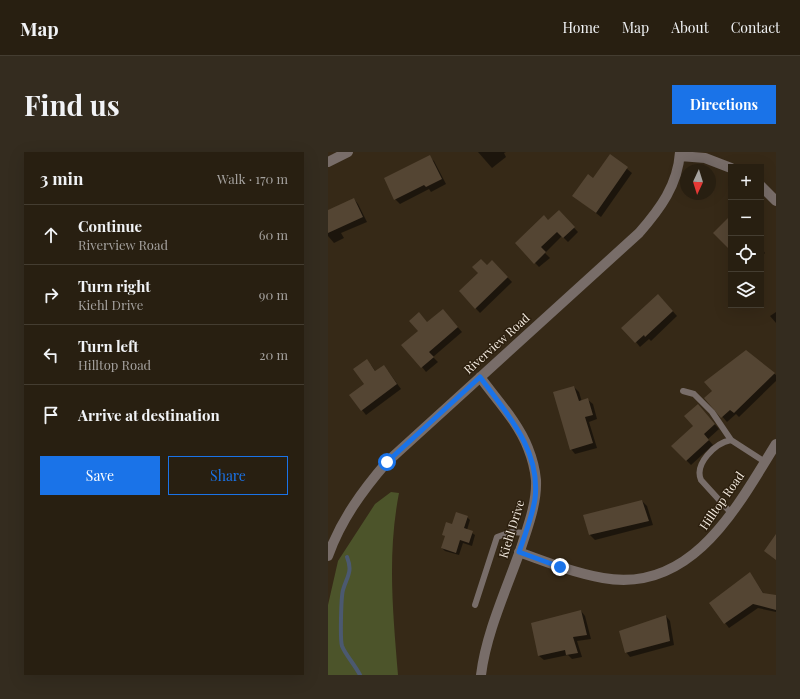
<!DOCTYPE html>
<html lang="en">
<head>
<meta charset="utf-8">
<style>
	:root { --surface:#281f11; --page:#342c1f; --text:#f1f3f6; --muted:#a5a29f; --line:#443d31; --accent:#1a73e8 }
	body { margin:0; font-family:"Playfair Display",serif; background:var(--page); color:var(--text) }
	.controls { position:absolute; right:12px; top:12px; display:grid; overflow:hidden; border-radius:0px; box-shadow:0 4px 16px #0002 }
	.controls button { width:36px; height:36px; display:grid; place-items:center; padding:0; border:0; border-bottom:1px solid var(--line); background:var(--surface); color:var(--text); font:20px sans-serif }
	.compass { position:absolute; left:352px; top:12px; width:36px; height:36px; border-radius:50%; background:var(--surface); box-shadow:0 4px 16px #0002; rotate:184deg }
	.stop { position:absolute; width:12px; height:12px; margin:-9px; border:3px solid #1a73e8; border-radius:50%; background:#fff }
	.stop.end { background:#1a73e8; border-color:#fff; box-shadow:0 1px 4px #0008 }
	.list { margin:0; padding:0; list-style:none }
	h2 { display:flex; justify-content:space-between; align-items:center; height:52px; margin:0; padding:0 16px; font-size:17px }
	h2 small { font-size:13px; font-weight:400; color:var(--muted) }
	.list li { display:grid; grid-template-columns:26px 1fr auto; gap:12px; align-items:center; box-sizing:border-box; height:60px; padding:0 16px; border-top:1px solid var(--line) }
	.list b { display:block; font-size:15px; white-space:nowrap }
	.list p { margin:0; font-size:13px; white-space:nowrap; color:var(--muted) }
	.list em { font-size:13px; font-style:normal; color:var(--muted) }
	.actions { display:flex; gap:8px; padding:12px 16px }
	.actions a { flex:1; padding:9px 0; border:1px solid var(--accent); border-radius:0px; text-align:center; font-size:14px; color:var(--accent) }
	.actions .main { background:var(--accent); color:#fff }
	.icon { flex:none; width:22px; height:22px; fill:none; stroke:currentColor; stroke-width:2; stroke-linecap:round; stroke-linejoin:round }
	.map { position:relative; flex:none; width:448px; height:523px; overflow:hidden; border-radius:0px }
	header { display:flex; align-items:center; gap:24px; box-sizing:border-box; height:56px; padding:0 20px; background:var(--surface); border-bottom:1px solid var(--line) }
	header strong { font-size:19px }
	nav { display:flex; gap:22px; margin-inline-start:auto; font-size:14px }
	.intro { display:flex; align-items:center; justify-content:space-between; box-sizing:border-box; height:96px; padding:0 24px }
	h1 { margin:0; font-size:28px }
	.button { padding:10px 18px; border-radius:0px; background:var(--accent); color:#fff; font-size:14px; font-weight:700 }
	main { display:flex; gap:24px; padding:0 24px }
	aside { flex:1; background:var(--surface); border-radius:0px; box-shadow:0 4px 16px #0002 }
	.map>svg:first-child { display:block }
	.green { fill:#4c542a }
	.shadow { fill:#0007 }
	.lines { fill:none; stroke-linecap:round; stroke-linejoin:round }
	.stream { stroke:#4b5970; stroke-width:4 }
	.building { fill:#544533 }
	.lane { stroke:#786d69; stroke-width:6 }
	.street { stroke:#786d69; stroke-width:10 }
	.route { stroke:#1a73e8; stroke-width:5 }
	.labels { text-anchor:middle; stroke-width:3; stroke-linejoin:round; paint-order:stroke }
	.street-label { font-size:12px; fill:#f4ebe0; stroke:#2c1f0e }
</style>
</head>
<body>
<header>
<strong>Map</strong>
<nav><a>Home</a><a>Map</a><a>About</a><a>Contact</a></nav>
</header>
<div class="intro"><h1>Find us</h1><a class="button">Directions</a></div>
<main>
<aside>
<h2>3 min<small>Walk · 170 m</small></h2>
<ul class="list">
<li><svg class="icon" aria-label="ahead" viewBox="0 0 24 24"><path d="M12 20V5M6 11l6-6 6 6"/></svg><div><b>Continue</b><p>Riverview Road</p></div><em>60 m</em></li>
<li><svg class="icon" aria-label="right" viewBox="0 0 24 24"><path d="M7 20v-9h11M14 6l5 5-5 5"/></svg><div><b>Turn right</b><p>Kiehl Drive</p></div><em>90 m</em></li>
<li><svg class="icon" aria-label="left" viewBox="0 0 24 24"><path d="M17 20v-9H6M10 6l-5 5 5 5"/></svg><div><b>Turn left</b><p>Hilltop Road</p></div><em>20 m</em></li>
<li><svg class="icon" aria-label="arrive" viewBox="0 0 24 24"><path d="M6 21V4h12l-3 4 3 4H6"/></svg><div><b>Arrive at destination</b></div></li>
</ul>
<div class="actions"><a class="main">Save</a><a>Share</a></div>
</aside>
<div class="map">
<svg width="448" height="523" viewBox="0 0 448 523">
	<rect width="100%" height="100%" fill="#362917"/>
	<path class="green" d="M63,340L71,341C59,403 65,461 70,523H0V453L10,409L47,352Z"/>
	<path class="shadow" d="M150,0H178L176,1L178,5L164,16Z
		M282,3L304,21L273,65L246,44L265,27Z
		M101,5L106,9L118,32L103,40L101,37L72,52L67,47Z
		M26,47L30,52L39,70L13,81L16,86L6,91L0,84V59Z
		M231,60L250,80L240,90L234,84L217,101L222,106L211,115L188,91L220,69Z
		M433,96L437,101L433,105Z
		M164,109L184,130L152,161L132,140Z
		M335,148L349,164L323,189L321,187L312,195L308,190Z
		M448,160V171L442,164Z
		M119,163L134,180L105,205L110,210L98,220L94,215L91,179L100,171Z
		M418,199L448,223V229L411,265L408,262L399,270L378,246L386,239Z
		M43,213L48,220L60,219L73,237L38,263L34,258L37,232Z
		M246,235L251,240L254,250L260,248L265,252L269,267L261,270L269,296L247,302L243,297Z
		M374,258L391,277L380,287L385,293L363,313L344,294L366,274Z
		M314,349L319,354L325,373L267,388L262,383L256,364Z
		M139,365L142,368L139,378L147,383L144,394L135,391L131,403L117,399L114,396L118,385L115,382L125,373Z
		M422,421L436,442L448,445V460L430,456L401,476L382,451Z
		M253,459L257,464L263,487L249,489L254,505L244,507L240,503L216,508L211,504Z
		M338,464L342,469L346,493L302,505L298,500Z"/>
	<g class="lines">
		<path class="stream" d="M19,405C25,420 19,424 15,438C13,445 12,488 14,494C17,502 27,513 32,523"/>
	</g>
	<path class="building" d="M282,2L300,15L268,61L244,44L260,22L265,26Z
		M102,3L114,27L98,35L96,33L66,48L56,26Z
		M26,46L35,65L0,81V58Z
		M231,58L247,75L235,86L229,80L213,95L218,100L206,112L187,91L216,63L220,68Z
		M403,63V99L385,81Z
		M153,107L159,113L164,108L180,125L147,157L131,139L150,121L144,115Z
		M330,142L345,159L317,185L316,183L307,191L293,176Z
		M115,157L130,175L101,200L106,205L93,216L73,193L90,179L81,169L91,160L99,170Z
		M418,198L447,221L406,261L402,258L393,266L376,246L384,239L376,230Z
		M39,207L47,219L56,213L69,232L33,259L21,243L36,232L25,217Z
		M246,234L251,249L260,246L265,263L257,265L265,291L242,298L225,240Z
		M370,252L387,272L376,282L381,288L358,309L343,294L365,274L356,264Z
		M314,348L321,369L261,383L255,363Z
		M128,360L140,364L136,376L145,379L141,391L132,388L128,401L113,396L117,384L114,383L118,370L124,372Z
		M448,382V408L436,399Z
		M422,420L435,441L448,443V458L425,452L396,472L381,451Z
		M253,458L259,483L245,485L250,501L238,503L237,498L210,504L203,471Z
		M338,463L342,489L297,501L291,479Z"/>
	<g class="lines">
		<path class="lane" d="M355,239L366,242L384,260L403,288L437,310
			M403,288C387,291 366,312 373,328L403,361
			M147,453L169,385L183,380L198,381"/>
		<path class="street" d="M352,4L377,6L403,16
			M0,10L20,0
			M433,34L448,49
			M152,225C168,247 190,270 200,296C204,306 207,317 208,328C209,351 200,374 193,396C179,436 158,481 153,523
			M191,400C218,410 247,421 275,426C364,442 409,355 448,292
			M0,404C13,368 34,339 59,310L311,81C332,57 350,33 352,0"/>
	</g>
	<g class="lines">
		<path class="route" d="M59,310L152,225C179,262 213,298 207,347C204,365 197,383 191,400L232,415"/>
	</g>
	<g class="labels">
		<g class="street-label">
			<text transform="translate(169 192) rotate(-42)" y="4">Riverview Road</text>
			<text transform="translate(394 349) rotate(-55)" y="4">Hilltop Road</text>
			<text transform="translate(184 377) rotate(-73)" y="4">Kiehl Drive</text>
		</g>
	</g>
</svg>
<div class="controls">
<button>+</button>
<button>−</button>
<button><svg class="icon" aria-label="locate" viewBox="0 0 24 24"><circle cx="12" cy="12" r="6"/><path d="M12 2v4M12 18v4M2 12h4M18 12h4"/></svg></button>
<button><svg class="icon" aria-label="layers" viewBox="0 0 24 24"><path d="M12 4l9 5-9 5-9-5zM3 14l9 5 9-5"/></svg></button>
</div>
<svg class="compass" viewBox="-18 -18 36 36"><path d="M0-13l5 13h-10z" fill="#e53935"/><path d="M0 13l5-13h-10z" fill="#a5a29f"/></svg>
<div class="stop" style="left:59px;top:310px"></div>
<div class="stop end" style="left:232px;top:415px"></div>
</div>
</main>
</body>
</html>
